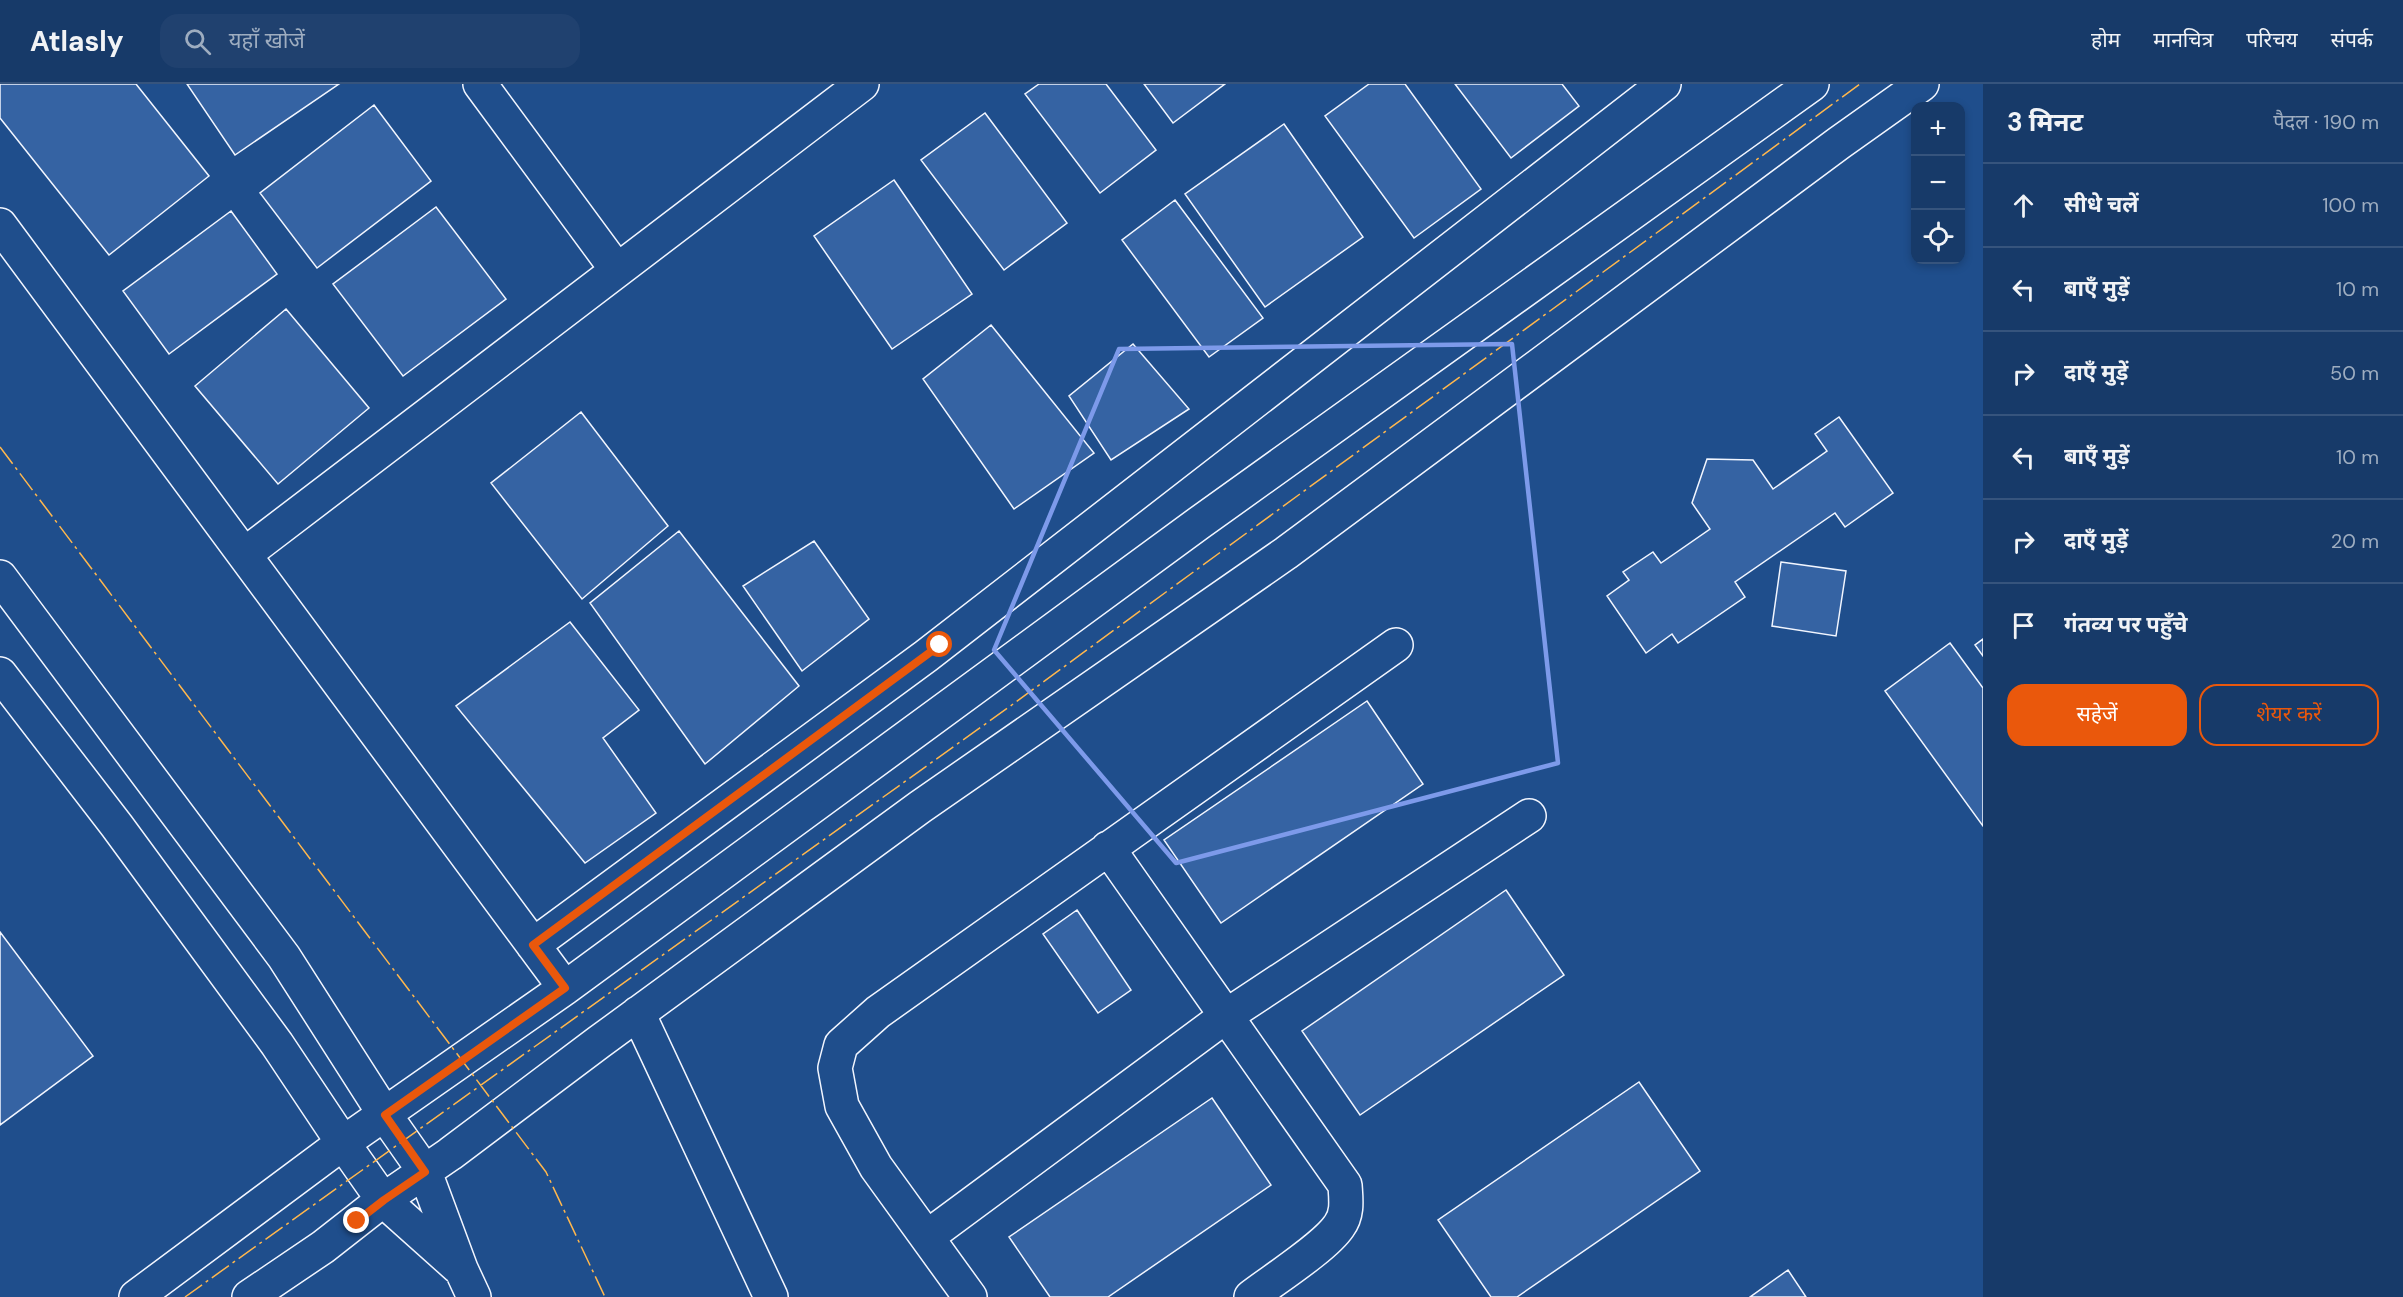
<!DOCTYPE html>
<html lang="hi">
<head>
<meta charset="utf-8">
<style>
	:root { --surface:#173a69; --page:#20416f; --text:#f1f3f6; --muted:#9eadc0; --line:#36547d; --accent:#ea580c }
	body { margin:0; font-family:"DM Sans","Noto Sans Devanagari",sans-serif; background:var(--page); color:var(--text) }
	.controls { position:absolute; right:18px; top:18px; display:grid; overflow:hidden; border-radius:12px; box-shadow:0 3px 9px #0003 }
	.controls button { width:54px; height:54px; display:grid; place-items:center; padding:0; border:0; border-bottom:2px solid var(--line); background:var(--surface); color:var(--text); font:30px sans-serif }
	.stop { position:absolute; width:18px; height:18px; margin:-14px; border:4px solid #ea580c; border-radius:50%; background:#fff }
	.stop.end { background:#ea580c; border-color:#fff; box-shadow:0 2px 6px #0008 }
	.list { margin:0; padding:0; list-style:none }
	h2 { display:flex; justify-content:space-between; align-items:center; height:78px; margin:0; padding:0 24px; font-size:26px }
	h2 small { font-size:20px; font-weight:400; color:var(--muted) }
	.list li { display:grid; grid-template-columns:39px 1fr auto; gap:18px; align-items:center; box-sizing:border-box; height:84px; padding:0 24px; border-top:2px solid var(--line) }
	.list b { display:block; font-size:22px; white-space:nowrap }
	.list em { font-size:20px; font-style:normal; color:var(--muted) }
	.actions { display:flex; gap:12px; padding:18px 24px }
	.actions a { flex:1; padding:14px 0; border:2px solid var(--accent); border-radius:18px; text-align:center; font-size:21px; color:var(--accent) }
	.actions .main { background:var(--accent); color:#fff }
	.icon { flex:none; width:33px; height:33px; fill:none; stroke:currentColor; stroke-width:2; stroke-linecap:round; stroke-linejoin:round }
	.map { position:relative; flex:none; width:1983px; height:1213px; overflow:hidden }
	header { display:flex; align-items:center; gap:36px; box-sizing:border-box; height:84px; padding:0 30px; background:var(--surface); border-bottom:2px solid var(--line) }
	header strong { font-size:28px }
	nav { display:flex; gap:33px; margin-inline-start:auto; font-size:21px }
	.search { width:420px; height:54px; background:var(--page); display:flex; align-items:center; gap:15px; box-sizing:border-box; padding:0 21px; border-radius:18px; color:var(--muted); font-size:22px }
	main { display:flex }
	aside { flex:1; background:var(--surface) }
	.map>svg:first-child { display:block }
	.building { fill:#3563a3; stroke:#f2f6ff; stroke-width:1.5 }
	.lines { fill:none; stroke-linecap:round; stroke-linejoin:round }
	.minor-casing { stroke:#f2f6ff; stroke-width:36 }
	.minor { stroke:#1f4e8c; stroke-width:33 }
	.power { stroke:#ffb74d; stroke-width:1.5; stroke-dasharray:21 4.5 3 4.5; stroke-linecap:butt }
	.route { stroke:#ea580c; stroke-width:8 }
	.marked { fill:none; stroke:#7d9aea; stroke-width:4.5; stroke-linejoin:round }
</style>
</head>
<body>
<header>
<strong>Atlasly</strong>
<div class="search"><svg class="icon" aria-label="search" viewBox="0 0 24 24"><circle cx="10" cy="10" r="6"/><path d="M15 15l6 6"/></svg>यहाँ खोजें</div>
<nav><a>होम</a><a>मानचित्र</a><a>परिचय</a><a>संपर्क</a></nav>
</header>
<main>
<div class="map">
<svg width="1983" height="1213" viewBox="0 0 1983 1213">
	<rect width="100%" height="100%" fill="#1f4e8c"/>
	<path class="building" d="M0,0H136L209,92L109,171L0,34Z
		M187,0H339L235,71Z
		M1039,0H1106L1156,66L1100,109L1025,10Z
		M1144,0H1225L1173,39Z
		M1369,0H1405L1481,105L1414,154L1325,32Z
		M1455,0H1562L1579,22L1511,74Z
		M374,21L431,97L317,184L260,109Z
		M985,29L1067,139L1004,186L921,76Z
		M1284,40L1363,153L1265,223L1185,110Z
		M894,96L972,210L892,265L814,152Z
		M1175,116L1263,234L1209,273L1122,156Z
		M436,123L506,215L403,292L333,200Z
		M231,127L277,190L169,270L123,207Z
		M286,225L369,324L278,400L195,302Z
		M991,241L1094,369L1014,425L923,295Z
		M1133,260L1189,325L1111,376L1069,312Z
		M581,328L668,442L582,515L491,399Z
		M1839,333L1893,409L1845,443L1835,429L1735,498L1745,513L1678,559L1672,550L1646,569L1607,512L1629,496L1623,488L1653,468L1661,479L1710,445L1692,419L1707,375L1753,376L1773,405L1827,367L1815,350Z
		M679,447L799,602L705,680L590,519Z
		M814,457L869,535L802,587L743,502Z
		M1781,478L1846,487L1836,552L1772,542Z
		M570,538L639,626L603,654L656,729L585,779L456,622Z
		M1983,555V572L1975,561Z
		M1950,559L1983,604V742L1885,607Z
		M1367,617L1423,700L1221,839L1164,756Z
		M1506,806L1564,891L1360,1031L1302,947Z
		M1077,826L1131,906L1098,929L1043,850Z
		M0,848L93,972L0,1041Z
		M1639,998L1700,1087L1517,1213H1491L1438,1136Z
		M1212,1014L1271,1101L1108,1213H1050L1009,1153Z
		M1788,1186L1806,1213H1750Z"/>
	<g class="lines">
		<g class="minor-casing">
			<path id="minor" d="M480,0L617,186
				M0,141L565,904
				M245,470L862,0
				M0,493L284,873L385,1031L425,1088L461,1185L474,1213
				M0,590L117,742L277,960L343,1059L383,1116L458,1183
				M1108,764L1345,1101C1346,1116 1348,1130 1339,1142C1325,1163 1273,1196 1251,1213
				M533,861L926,572L1664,0
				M638,929L771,1213
				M927,1153L1226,932L1529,732
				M136,1213L343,1059L565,904L1199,439L1812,0
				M249,1213L323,1163L383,1116L450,1070L599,958L920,723L1286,469L1839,59L1922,0
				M970,1213L876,1083L842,1022L835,984L841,961L878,928L1396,561"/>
		</g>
		<use href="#minor" class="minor"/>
		<path class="power" d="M0,363L546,1088L605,1213
			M185,1213L1009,623L1860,0"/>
	</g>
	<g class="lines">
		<path class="route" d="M357,1137L384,1116L425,1088L385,1031L565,904L533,861L940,561"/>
	</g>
	<path class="marked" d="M1512,260L1558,679L1176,779L994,566L1119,265Z"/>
</svg>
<div class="controls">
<button>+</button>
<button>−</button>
<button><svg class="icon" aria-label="locate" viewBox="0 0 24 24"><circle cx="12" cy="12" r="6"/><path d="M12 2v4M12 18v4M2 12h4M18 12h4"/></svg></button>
</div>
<div class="stop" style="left:940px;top:561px"></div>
<div class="stop end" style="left:357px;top:1137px"></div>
</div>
<aside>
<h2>3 मिनट<small>पैदल · 190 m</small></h2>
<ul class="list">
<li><svg class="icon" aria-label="ahead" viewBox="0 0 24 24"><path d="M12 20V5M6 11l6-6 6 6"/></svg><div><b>सीधे चलें</b></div><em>100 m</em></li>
<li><svg class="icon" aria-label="left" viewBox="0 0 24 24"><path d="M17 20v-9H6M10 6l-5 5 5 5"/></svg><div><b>बाएँ मुड़ें</b></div><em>10 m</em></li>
<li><svg class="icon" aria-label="right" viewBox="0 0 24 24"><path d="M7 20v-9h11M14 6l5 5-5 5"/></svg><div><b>दाएँ मुड़ें</b></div><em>50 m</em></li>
<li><svg class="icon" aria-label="left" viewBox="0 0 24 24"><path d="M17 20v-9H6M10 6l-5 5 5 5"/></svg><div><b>बाएँ मुड़ें</b></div><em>10 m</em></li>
<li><svg class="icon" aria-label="right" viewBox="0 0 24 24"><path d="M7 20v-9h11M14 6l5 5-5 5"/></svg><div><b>दाएँ मुड़ें</b></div><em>20 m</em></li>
<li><svg class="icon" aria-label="arrive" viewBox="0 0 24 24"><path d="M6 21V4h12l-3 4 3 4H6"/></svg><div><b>गंतव्य पर पहुँचे</b></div></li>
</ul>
<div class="actions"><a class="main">सहेजें</a><a>शेयर करें</a></div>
</aside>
</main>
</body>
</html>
